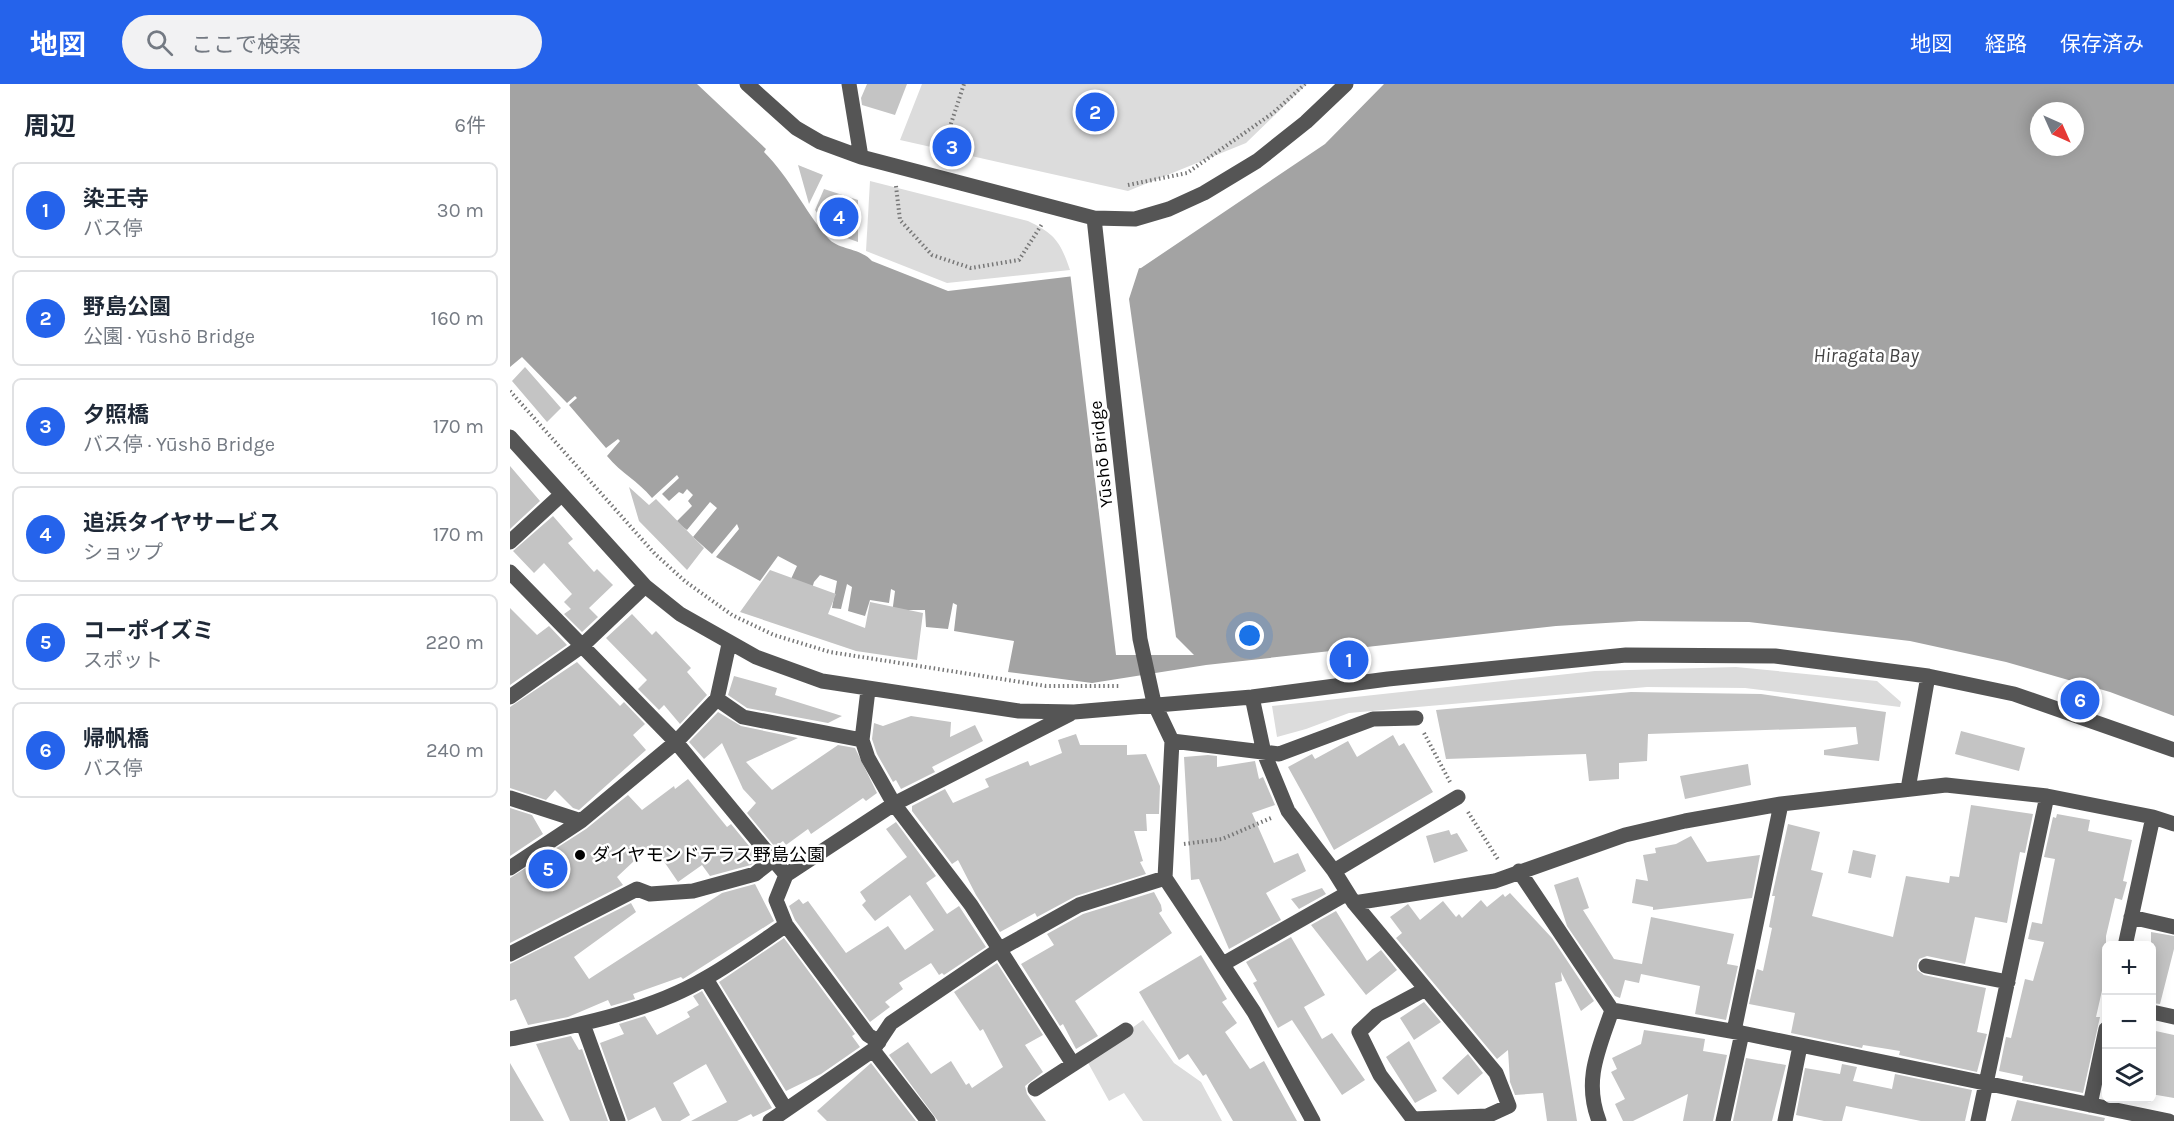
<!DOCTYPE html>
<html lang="ja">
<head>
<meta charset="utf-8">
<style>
	:root { --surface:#fff; --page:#f2f2f3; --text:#1f2937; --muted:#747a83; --line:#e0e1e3; --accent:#2563eb }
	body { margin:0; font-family:Karla,"Noto Sans JP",sans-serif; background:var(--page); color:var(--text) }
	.controls { position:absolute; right:18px; bottom:18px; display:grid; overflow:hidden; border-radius:9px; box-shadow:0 3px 15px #0003 }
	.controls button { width:54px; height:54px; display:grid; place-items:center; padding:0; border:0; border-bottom:2px solid var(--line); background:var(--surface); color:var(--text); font:30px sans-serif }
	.compass { position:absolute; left:1520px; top:18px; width:54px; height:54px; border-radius:50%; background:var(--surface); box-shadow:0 3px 15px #0003; rotate:135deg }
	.you { position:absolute; left:740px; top:552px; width:21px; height:21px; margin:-15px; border:4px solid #fff; border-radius:50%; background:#1a73e8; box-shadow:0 0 0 9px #1a73e833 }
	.badge { display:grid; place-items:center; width:39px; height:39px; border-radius:50%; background:var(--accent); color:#fff; font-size:20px; font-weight:700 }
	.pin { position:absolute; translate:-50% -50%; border:3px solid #fff; box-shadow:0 2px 6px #0006 }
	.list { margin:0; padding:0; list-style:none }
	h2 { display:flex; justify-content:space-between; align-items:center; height:78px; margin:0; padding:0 24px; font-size:26px }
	h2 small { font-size:20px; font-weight:400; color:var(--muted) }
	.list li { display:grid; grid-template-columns:39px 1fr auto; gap:18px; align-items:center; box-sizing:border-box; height:96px; margin:0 12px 12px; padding:0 12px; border:2px solid var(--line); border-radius:9px }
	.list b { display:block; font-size:22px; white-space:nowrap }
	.list p { margin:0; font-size:20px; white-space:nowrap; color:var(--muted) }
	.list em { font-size:20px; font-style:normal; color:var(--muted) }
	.icon { flex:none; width:33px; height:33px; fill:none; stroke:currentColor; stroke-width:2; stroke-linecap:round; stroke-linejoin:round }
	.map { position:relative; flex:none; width:1664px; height:1037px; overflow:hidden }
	header { display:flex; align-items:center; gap:36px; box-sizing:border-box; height:84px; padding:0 30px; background:var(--accent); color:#fff }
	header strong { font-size:28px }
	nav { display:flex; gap:33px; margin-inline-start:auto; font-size:21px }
	.search { width:420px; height:54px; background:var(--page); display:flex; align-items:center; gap:15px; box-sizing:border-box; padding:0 21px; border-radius:33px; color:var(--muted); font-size:22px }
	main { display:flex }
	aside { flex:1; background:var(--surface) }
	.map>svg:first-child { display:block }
	.green { fill:#dcdcdc }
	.water { fill:#a3a3a3; fill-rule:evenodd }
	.pier { fill:#fff }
	.building { fill:#c4c4c4 }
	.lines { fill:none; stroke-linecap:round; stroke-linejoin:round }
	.path { stroke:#777; stroke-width:4; stroke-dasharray:1.5 3; stroke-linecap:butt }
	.minor { stroke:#555; stroke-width:15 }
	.poi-dot { fill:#000; stroke:#fff; stroke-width:2 }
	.labels { text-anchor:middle; stroke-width:5; stroke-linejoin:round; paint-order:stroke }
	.street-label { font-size:18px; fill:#000; stroke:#fff }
	.poi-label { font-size:18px; fill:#000; stroke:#fff; text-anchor:start }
	.water-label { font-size:20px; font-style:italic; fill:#444; stroke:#fff }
</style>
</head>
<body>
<header>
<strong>地図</strong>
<div class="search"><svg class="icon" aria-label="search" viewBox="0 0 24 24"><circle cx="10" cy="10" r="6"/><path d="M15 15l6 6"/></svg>ここで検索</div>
<nav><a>地図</a><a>経路</a><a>保存済み</a></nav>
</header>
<main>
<aside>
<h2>周辺<small>6件</small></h2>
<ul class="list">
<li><span class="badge">1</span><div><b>染王寺</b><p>バス停</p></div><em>30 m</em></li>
<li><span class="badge">2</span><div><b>野島公園</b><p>公園 · Yūshō Bridge</p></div><em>160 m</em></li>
<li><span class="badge">3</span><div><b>夕照橋</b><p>バス停 · Yūshō Bridge</p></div><em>170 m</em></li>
<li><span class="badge">4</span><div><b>追浜タイヤサービス</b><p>ショップ</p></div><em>170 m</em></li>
<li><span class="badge">5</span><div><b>コーポイズミ</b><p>スポット</p></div><em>220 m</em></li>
<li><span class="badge">6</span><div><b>帰帆橋</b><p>バス停</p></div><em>240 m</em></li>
</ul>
</aside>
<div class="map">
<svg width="1664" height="1037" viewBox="0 0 1664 1037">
	<rect width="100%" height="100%" fill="#fff"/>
	<path class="green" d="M412,0H797L736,59L618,107L390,56Z
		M360,97L518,137C545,150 550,157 560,186L437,199L356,167Z
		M1226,583L1367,597L1391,618L1390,623L1235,604L1137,603L839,629L796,645L767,653L762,622L1085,587Z
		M633,936L664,979L691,998L712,1037H633L614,1009L599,1017L577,977Z"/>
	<path class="water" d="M0,0H187L256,65L254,68C280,94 294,126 318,154C328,166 351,164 362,177L438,207L631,184L815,60L874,0H1664V632L1600,608L1496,578L1400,557L1239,538L1129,537L1046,542L696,581L582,599L498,588L504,557L444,547L447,521L443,519L438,545L416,543L415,526H399L397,542L381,537L385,507L381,505L379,519L360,516L355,532L338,527L342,503L337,500L331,525L322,524L327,497L310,491L304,498L299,514L275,508L287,482L268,472L250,497L206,473L229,445L227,440L202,470L183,453L207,424L200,418L177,446L166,438L182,422L178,417L183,411L177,405L173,410L169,408L159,417L152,410L169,394L167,391L142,414C127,396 112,390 97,372L110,357L108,355L96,364L59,321L67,314L65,312L57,319L12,273L0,283ZM1529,27H1565V63H1529Z"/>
	<path class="pier" d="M630,181L619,215L666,553L684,571H606L560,188Z"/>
	<path class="building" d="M357,0H397L385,31L352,21L351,14Z
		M288,81L313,91L299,120Z
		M314,105L348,116V158L320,148L305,126Z
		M15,283L51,324L37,338L2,297Z
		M0,382L30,417L0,445Z
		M119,403L139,421L146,415L194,464L177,486L129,437Z
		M43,432L63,455L58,459L84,488L87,485L103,501L79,524L88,533L72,548L54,530L61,525L54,518L62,510L34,479L24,489L3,467Z
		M260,486L326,510L318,530L355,544L360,518L413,529L407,576L346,567L230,528Z
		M0,524L27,551L39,542L57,561L0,601Z
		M122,530L142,551L146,547L181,584L177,588L197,611L170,640L154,621L149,626L128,605L137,596L96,554Z
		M67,578L110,622L114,618L135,640L123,651L136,666L69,726L63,724L45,706L36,716L0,704V623Z
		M224,592L267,604L265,611L332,632L318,639L237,624L218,611Z
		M1121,608L1251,610L1376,628L1369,677L1314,671V666L1348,660L1346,643L1138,650L1137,677L1109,679V695L1079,697L1076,670L936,675L926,626Z
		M208,628L231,642L288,654L236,678L262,706L328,661L345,664L367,709L356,717L353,714L301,750L298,745L276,761L273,757L265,763L237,729L246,719L233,705L212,659L194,675L179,658Z
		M401,632L441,638L440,653L465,641L473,657L422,683L425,688L391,705L386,696L383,698L367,670L362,655L364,639L373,642Z
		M1451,647L1515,664L1509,687L1445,670Z
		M566,650L570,661H617V671L636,670L650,702L649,730H636L637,747H624L633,777L630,778L636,790L566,812L527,833L525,829L490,848L466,811L448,776L442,780L402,727V722L435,705L443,719L479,703L475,695L518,677L520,682L552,669L548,656Z
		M883,651L889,662L894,659L923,708L824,766L778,683L802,670L805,675L838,657L847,673Z
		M698,671L707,672V683L745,677L749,695L753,693L765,721L742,729L764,779L788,769L796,787L756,809L771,836L719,865L689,795L681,796L674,673Z
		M1238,680L1241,701L1175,715L1170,692Z
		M178,695L217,743L221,740L249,774L241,781L200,792L192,781L168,798L142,760L107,793L113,801L0,859V794L76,745L118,711L132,726L164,702L165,705Z
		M1461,721L1523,730L1515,769L1510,768L1497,839L1465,833L1455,880L1417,872L1409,875L1407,880V886L1414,891L1476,904L1467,948L1477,950L1467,988L1389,971L1390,967L1353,961L1352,964L1281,949L1285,929L1239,920L1247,885L1253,887L1262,844L1259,843L1265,812H1262L1278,740L1310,748L1301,786L1313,789L1302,832L1383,853L1396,792L1439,799L1440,792L1449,793Z
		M0,724L22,731L33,750L0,772Z
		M1547,730L1580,736L1578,747L1622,756L1613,797L1617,798L1612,816L1605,814L1596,852V889L1586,933H1590L1573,1009L1512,997L1513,992L1489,987L1496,953L1501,954L1515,895L1523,897L1534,858L1518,855L1522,838L1532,840L1545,775L1534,773L1543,733L1546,734Z
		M386,738L426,792L416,799L437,830L449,822L476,863L434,891L432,889L429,891L421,879L389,899L393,905L375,918L380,923L360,938L285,836L279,822L289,815L293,820L298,817L336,869L378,842L395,866L424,846L400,811L365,837L352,821L356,817L350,808L397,773L376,745Z
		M939,746L941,751L947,749L958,767L924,779L916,752Z
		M1181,752L1197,778L1250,771L1242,814L1143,826V823L1122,819L1126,795L1138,797L1133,771L1146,769L1145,764L1166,760Z
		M1343,766L1366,771L1361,794L1338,789Z
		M1068,793L1079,824L1073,826L1104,875L1132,880L1141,833L1224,850L1217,880L1228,882L1216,936L1185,930L1190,902L1131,890L1129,899L1115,896L1110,914L1105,912L1057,842L1044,801Z
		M245,800L264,837L173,895L171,893L123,910L125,915L101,922L98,916L58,933L18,941L6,915L0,917V880L121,819L126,828L64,873L79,895L212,809Z
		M812,804L816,810L789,825L781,815Z
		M644,808L651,821L652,827L649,829L662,849L565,917L588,952L566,965L553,940L550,942L511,880L544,861L537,850L573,830Z
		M1000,809L1042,854L1084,917L1071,927L1051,888L1052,897L1045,899L1067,1037H1037L1033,1009L1005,1011L1000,998L998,966L987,975L886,854L892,849L880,833L898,820L910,836L933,817L946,833L949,830L952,834L971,816L977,823L993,810L995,813Z
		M826,827L857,877L871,866L887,886L856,911L801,841Z
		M1641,848L1664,852V865L1650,920L1641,919Z
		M781,853L815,911L794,923L812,955L822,949L855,996L832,1011L782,936L768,944L743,899L747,897L736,878Z
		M274,854L345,950L342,952L350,963L311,990L276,1007L209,898Z
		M691,871L717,915L712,918L727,939L715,948L740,985L754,977L787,1037H723L696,990L693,992L678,970L669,976L629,908Z
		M487,879L533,951L515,961L533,988L515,1002L517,1010L536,1037H428L379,971L398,958L421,990L441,977L456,1001L459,999L462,1004L493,983L473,945L470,947L444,908Z
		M192,907L262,1024L243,1033L241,1030L227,1037H181L217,1018L196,980L163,999L180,1031L170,1037H152L145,1023L118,1037L90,959L114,950L109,940L135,932L147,951L180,933L177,928L189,921L183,912Z
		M914,918L931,938L904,956L890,934Z
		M1134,946L1195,955L1193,967L1217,971L1203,1037H1173L1178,1010L1123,1037H1113L1105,1020L1115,1015L1101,988L1107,985L1102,974L1131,960Z
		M1641,946L1664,951V1014L1641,1010Z
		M61,952L69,966L72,965L98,1037H60L26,960Z
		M899,957L927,1007L905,1019L876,973Z
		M958,970L973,989L948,1011L932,994Z
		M1236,974L1276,981L1262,1037H1223Z
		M0,979L34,1037H0Z
		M361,979L406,1037H317L307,1027Z
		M1332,980L1347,983L1343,997L1382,1005L1385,990L1462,1006L1455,1037H1411L1336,1022L1332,1037H1314L1286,1031L1295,984L1330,990Z
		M1507,1016L1595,1034L1594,1037H1501Z"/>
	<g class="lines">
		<path class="path" d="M431,70L454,0
			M618,101L677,89L763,29L795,0
			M386,102L390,136L422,171L461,184L509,176L532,140
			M0,307L145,470L176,498L222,531L264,551L320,568L536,602H610
			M914,649L940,698
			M958,728L989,777
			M674,760L712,755L761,734"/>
		<path class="minor" d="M237,0L286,44L310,58L351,73L584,134L625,135L659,125L694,109L747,77L796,38L836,0
			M339,0L351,73
			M584,134L630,555L644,619L662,657L655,794L744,928L803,1037
			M0,353L135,502L170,530L246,573L312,597L509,627L564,628L742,613L878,595L1116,571L1265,572L1418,592L1504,610L1664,666
			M0,458L51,411
			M0,488L166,658L276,791L384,720L560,630
			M358,606L352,656L358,674L384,720L461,821L563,980
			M0,613L72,562L135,502
			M742,613L754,669L778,727L824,787L844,819L986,989L999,1022L977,1032L903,1035L870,991L849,948L867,931L914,906
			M207,615L233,633L352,656
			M662,657L769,670L863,635L906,634
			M1398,705L1418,592
			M0,714L71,737
			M0,784L71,737L166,658L207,615L219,560
			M824,787L948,713
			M1009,787L1102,926C1089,965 1073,996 1089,1037
			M276,791L266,816L276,841L358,951L369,958
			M844,819L985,797L1115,751L1175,737L1271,720L1436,701L1537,712L1643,733L1664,740
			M1621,833L1664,843
			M1615,862L1643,733
			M0,870L127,805L140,810L183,807L245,790L264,775
			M713,880L836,810
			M1416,882L1498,898
			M196,895L276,1026
			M1102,926L1232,949L1659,1037
			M1642,928L1664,933
			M73,940L108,1037
			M1224,947L1271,720
			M0,955C64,942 139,928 196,894C224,878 250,859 276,841
			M363,966L418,1037
			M525,1005L616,946
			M1580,1021L1596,945
			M260,1037L363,966L381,939L490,865L569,821L655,794
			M1213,1037L1232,949
			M1275,1037L1290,962
			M1468,1037L1537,712"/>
	</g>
	<circle class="poi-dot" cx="70" cy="771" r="6"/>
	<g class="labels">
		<g class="street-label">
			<text transform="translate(591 370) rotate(-96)" y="6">Yūshō Bridge</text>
		</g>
		<g class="poi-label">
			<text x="82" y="777">ダイヤモンドテラス野島公園</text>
		</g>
		<g class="water-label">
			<text x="1356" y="278">Hiragata Bay</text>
		</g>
	</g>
</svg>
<div class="controls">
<button>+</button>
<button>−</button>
<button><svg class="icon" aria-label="layers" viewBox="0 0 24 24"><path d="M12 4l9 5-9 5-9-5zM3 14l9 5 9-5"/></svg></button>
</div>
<svg class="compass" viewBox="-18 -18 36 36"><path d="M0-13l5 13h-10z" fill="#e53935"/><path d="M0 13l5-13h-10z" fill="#747a83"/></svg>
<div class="you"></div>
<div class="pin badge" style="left:839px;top:576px">1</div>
<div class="pin badge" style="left:585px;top:28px">2</div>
<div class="pin badge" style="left:442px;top:63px">3</div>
<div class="pin badge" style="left:329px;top:133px">4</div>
<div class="pin badge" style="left:38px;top:785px">5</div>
<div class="pin badge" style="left:1570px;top:616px">6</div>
</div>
</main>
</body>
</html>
